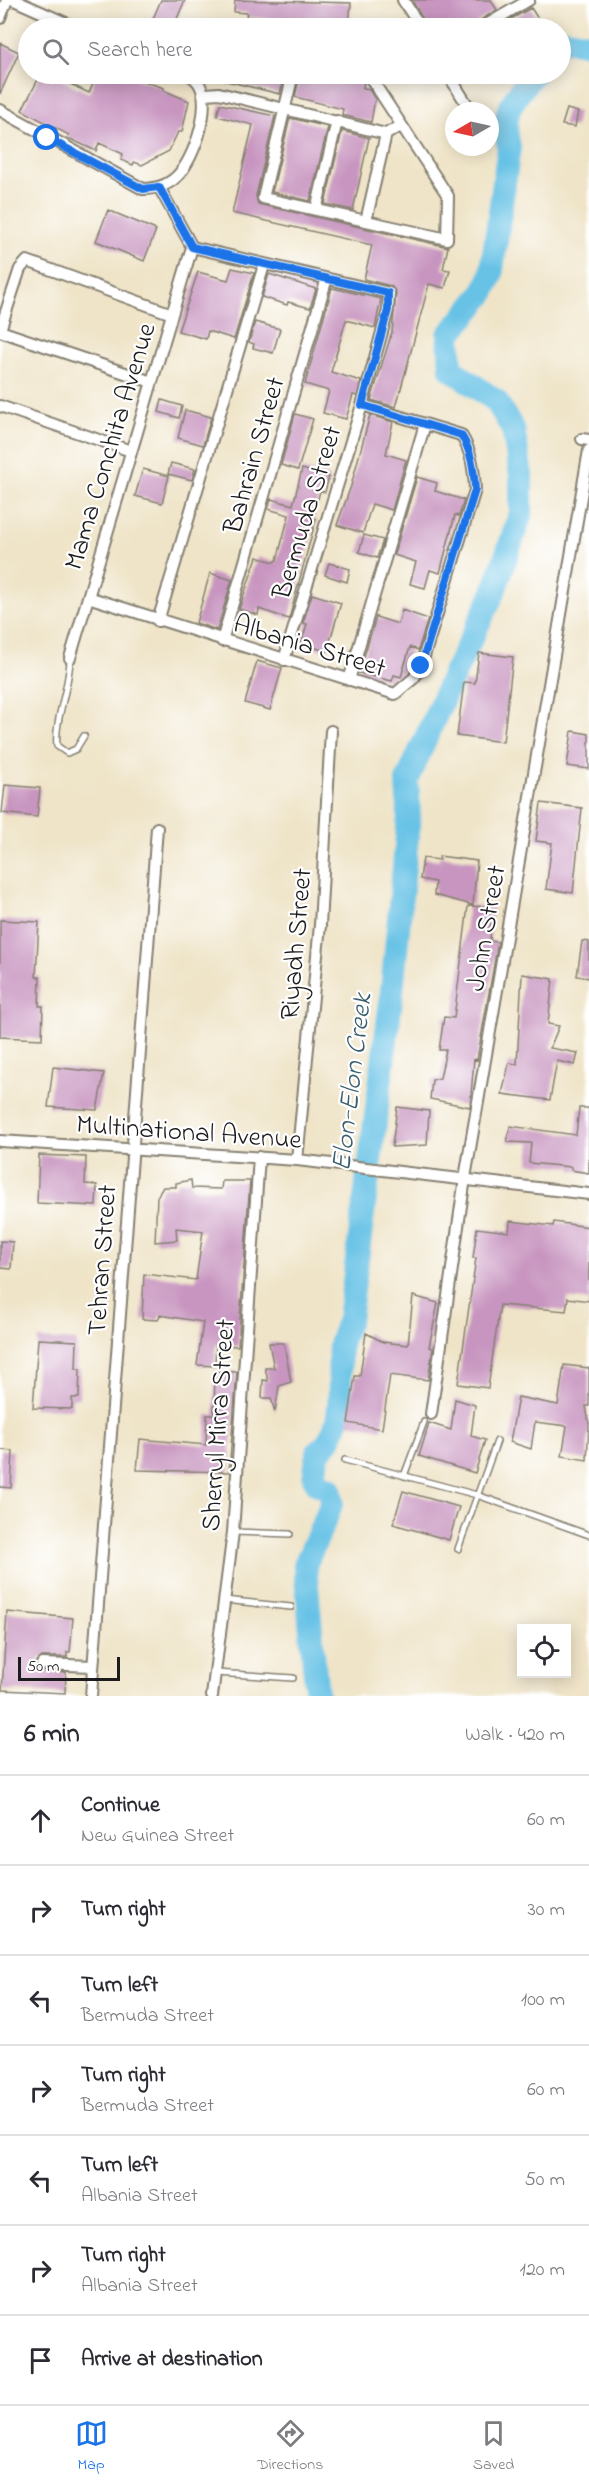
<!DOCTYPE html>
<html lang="en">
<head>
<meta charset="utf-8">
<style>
	:root { --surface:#fff; --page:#f2f2f3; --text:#2b2b33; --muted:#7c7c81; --line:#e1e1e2; --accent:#1a73e8 }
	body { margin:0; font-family:"Indie Flower",sans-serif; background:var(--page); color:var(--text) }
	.controls { position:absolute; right:18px; bottom:18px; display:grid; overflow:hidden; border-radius:0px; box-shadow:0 3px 15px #0003 }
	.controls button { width:54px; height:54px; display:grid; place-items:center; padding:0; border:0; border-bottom:2px solid var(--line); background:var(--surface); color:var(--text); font:30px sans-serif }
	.compass { position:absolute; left:445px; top:102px; width:54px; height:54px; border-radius:50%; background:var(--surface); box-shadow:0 3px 15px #0003; rotate:261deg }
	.scale { position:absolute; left:18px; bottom:15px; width:102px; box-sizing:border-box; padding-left:6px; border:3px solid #1c1c1c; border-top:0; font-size:16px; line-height:21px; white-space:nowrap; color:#1c1c1c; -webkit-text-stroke:4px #fff; paint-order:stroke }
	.stop { position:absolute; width:18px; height:18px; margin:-14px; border:4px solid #1a73e8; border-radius:50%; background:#fff }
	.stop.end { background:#1a73e8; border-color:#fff; box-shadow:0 2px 6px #0008 }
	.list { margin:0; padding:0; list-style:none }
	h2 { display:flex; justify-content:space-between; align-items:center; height:78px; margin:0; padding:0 24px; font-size:26px }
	h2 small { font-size:20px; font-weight:400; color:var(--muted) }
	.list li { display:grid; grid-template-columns:39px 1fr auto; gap:18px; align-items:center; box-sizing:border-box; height:90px; padding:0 24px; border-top:2px solid var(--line) }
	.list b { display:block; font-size:22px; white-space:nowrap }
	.list p { margin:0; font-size:20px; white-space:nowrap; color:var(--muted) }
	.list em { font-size:20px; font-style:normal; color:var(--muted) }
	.icon { flex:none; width:33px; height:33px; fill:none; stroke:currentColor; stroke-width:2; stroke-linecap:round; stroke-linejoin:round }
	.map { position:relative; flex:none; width:589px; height:1696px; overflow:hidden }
	.search { position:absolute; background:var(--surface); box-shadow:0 3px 15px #0003; left:18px; right:18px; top:18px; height:66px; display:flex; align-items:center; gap:15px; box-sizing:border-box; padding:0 21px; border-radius:33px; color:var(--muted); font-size:22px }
	.sheet { height:708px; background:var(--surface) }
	nav { display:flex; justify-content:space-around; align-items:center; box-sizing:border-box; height:84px; border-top:2px solid var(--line); background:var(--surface); font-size:16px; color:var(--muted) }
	nav a { display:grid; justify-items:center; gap:3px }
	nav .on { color:var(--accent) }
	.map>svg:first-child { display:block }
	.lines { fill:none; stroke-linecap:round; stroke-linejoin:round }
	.river { stroke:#68c2e6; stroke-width:24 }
	.building { fill:#c895c0 }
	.service-casing { stroke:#868072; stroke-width:8 }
	.minor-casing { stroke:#868072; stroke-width:14 }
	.service { stroke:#fff; stroke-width:5 }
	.minor { stroke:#fff; stroke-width:10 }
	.route { stroke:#1a73e8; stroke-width:8 }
	.labels { text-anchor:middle; stroke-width:4.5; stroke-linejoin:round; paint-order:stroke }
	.street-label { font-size:27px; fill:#1c1c1c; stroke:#fff }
	.water-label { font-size:28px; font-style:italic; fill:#3a5e6d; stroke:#fff }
</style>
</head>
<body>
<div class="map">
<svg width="589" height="1696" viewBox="0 0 589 1696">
	<rect width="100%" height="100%" fill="#fff"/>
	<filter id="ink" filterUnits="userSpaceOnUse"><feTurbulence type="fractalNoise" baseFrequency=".0167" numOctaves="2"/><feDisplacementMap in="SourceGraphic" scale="12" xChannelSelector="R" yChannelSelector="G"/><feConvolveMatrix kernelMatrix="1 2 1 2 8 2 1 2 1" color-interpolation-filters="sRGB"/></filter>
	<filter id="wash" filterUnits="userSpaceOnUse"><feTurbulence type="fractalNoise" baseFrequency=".008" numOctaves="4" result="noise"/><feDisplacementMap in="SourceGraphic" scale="24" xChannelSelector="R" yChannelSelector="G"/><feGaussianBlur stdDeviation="1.35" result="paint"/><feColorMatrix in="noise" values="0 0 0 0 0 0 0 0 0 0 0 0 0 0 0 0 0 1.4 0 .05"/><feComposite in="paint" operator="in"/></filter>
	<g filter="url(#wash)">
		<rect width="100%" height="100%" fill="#efe4c8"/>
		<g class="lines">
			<path class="river" d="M560,43L567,40L589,44
				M317,1696L305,1565L328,1513L332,1501L330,1488L318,1484L314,1478L318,1452C349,1428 337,1381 340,1346C341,1337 346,1328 349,1320L391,1001L409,816L407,781L452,678L493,594L521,513V475L513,429L496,401L451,369L449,335L482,295L491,276L509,147C500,111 513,101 533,74"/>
		</g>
		<g id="blocks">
			<path class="building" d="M161,0H185L173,28H149Z
				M235,0L351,3L349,25L246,17L247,13L234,12Z
				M412,0H491L497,10L477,22L474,28H428Z
				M531,8L544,28H495Z
				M0,43L19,52L0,94Z
				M41,74H49L89,93L97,74H123L164,88L163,90L189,101L182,132H178L169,151L142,165L134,162L133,165L121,160L123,154L99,143L96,151L68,138L69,135L22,110Z
				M215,74H285L280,94L214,78Z
				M300,74H331L364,82L363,88L369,89L375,99L371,122L342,115L343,109L295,97Z
				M220,104L275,116L256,196L258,204L448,247L443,269L450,270L445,288L429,284L396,407L371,400L392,332L396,293L391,286L364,279L372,245L232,213L253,125L217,116Z
				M567,109L578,112L575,127L562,125Z
				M290,118L328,127L310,201L272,192Z
				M342,131L369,138L353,210L325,204Z
				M108,210L156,230L144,261L96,241Z
				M232,268L254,273L234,339L208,331L206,339L178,331L198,272L228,280Z
				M269,274L316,289L310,308L288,302L287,305L262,297Z
				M332,288L381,299L375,328L346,320L331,372L361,381L357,396L353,395L346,419L323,413L329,391L305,384Z
				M255,322L280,329L273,353L253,348L254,344L249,342Z
				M162,400L182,406L179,418L159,412Z
				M185,410L211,417L203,445L178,438Z
				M295,414L313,419L298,470L281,465Z
				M370,415L393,422L386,454L406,460L392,510L372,504L363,533L337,525L351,486Z
				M171,463L195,469L192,480L168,474Z
				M143,469L169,476L162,503L135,496Z
				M302,469L329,477L325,492L320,491L313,518L316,519L289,619L259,609L258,615L239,609L257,557L274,562L277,560L289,515L268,509L271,499L293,505Z
				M417,477L437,483L435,491L464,500L459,516L455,515L440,573L430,570L425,588L410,584L416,562L394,555Z
				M364,535L383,540L377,558L359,552Z
				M329,563L350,569L347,582L325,575Z
				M210,573L232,580L217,630L196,623Z
				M312,594L341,603L327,651L301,644L307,624L303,623Z
				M402,610L428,619L418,650L410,647L401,677L394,675L392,681L359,673L376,617L398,624Z
				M479,653L513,657L503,742L457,736L464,682L475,683Z
				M257,661L282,668L270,710L245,703Z
				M572,731L589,734V769L567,766Z
				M5,785L40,788L37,817L2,813Z
				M541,803L582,808L573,893L546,889L552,843L536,841Z
				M439,856L477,861L473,905L434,895L435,882L420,879L423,858L440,860Z
				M468,906L492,907L490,941L498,942L477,1060L474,1059L470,1107L430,1099L432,1080L440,1078L446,1050H439L444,1017L454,1018Z
				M0,920L39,922L36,977H40L39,1006H43L42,1039L0,1037Z
				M582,941L589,942V978L577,976Z
				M522,974L553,979L548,1024L559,1026L550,1048L578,1053L575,1065L557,1061L550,1100L502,1094L509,1063L517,1064Z
				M53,1067L104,1073L97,1110L48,1107Z
				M397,1107L429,1111L427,1145L392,1147Z
				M579,1108H589V1173L571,1170V1167L529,1163L531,1143L507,1142L510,1126L576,1135Z
				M39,1155L86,1157L85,1184L97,1185L96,1206L37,1203Z
				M191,1180L192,1188L221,1189L222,1181H250L238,1346L216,1345L215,1366L197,1365L203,1322L160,1315L158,1320L142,1319L144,1274L196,1280L203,1231L176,1228L177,1240L155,1242L157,1197L163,1187H176V1183Z
				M510,1221L553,1226L554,1222L589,1227V1301L568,1298L566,1311L500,1305L488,1388L458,1384L476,1258H473L477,1228L509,1232Z
				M0,1241L13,1242L11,1269L0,1268Z
				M413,1296L438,1303L429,1347L433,1348L428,1380L390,1375L382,1429L348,1423L355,1376H360L366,1333L383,1342L408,1345Z
				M38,1339L77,1341L76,1369H80L79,1398H72V1409L33,1408Z
				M269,1343H284L291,1382L279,1386L275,1412L271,1398H262L263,1380L268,1381L265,1368H274Z
				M564,1365L589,1368V1406H586L589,1424L587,1460L562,1456L567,1426L535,1422L531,1449L510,1442L518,1397L558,1405Z
				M215,1371L237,1372L229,1472L137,1470L140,1439L206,1445L207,1415H214Z
				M455,1399L475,1405L471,1436L485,1440L475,1473L419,1456L429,1423L451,1430Z
				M0,1450L13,1451L11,1488L0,1487Z
				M403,1491L459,1507L449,1540L393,1524Z
				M7,1612L73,1618L70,1652H67V1657H42L35,1663L36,1668L41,1671L66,1672L65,1693L2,1690Z"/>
		</g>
	</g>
	<g filter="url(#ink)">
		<use href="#blocks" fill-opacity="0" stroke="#868072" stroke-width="1.5"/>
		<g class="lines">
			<g class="service-casing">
				<path id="service" d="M70,658C70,687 54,719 57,746L67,753L76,749L84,736
					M345,1460L477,1495L589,1535
					M404,1476L424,1422
					M233,1532L290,1534
					M458,1549L497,1441
					M224,1600L291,1607
					M215,1673L293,1678"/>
			</g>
			<g class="minor-casing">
				<path id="minor" d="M14,0L77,28
					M403,0L421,28
					M0,18L7,0
					M481,28L529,0
					M293,74L263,198L447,239L448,196L368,74
					M448,74L471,111
					M205,94L219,93L386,134L401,126
					M0,110L143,189C157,189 171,184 180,173C197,153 220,86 187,74
					M159,187L192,247
					M316,210L337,121
					M366,221L386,134
					M192,247L389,293L388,310L362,405L284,660
					M0,330L20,269L27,261L172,314
					M0,331L152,382
					M0,406L131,451
					M582,439L589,440
					M88,597L395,694L414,678L421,666L475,490C474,470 472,452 461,435L362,405
					M158,621L264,265
					M222,641L326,281
					M70,658L192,247
					M349,680L425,424
					M0,1141L297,1160L589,1194
					M297,1160L320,925L331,731
					M431,1414L465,1178L589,450
					M42,1664L93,1666
					M91,1696L157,828
					M212,1696L233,1532L259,1157"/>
			</g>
			<use href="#service" class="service"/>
			<use href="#minor" class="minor"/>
		</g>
	</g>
	<g class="lines" filter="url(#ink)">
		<path class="route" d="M47,138L143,189L159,187L192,247L388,293V310L362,405L461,435C472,452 474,470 475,490L421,666"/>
	</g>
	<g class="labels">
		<g class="street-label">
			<text transform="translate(109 446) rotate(-73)" y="9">Mama Conchita Avenue</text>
			<text transform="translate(253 455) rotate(-74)" y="9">Bahrain Street</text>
			<text transform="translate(306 512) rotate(-73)" y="9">Bermuda Street</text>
			<text transform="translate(310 645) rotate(17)" y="9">Albania Street</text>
			<text transform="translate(485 928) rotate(-80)" y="9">John Street</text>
			<text transform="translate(295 944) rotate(-85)" y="9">Riyadh Street</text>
			<text transform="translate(189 1131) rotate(4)" y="9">Multinational Avenue</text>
			<text transform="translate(101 1260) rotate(-86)" y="9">Tehran Street</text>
			<text transform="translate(217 1425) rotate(-86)" y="9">Sherryl Mirra Street</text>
		</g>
		<g class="water-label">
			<text transform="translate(350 1082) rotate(-83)" y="10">Elon-Elon Creek</text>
		</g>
	</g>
</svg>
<div class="controls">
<button><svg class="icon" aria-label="locate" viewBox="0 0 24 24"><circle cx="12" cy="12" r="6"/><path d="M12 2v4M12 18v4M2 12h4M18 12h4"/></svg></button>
</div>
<svg class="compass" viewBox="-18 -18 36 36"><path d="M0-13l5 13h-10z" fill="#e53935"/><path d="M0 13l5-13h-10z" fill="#7c7c81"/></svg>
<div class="scale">50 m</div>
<div class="stop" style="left:47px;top:138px"></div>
<div class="stop end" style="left:421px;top:666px"></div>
<div class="search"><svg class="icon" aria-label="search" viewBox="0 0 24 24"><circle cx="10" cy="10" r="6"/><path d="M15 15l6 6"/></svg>Search here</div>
</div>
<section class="sheet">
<h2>6 min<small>Walk · 420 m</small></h2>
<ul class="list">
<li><svg class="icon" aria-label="ahead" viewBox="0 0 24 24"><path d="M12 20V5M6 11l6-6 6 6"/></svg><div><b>Continue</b><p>New Guinea Street</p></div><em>60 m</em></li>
<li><svg class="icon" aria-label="right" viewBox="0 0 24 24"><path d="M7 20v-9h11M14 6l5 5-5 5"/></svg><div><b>Turn right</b></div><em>30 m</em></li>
<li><svg class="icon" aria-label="left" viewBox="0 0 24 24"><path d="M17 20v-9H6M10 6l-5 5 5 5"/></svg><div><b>Turn left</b><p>Bermuda Street</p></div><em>100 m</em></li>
<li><svg class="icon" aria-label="right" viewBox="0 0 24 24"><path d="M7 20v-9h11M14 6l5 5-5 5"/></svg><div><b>Turn right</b><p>Bermuda Street</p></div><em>60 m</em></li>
<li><svg class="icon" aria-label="left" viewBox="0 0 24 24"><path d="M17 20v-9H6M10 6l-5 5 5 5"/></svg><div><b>Turn left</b><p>Albania Street</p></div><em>50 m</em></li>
<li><svg class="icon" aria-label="right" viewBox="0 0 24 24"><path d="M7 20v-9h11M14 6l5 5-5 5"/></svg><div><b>Turn right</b><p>Albania Street</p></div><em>120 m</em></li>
<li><svg class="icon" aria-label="arrive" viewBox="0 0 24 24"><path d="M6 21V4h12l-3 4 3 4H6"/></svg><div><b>Arrive at destination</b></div></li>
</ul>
</section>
<nav>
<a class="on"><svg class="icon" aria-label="map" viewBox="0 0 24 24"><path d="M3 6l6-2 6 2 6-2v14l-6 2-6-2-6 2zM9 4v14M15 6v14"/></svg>Map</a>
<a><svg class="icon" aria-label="directions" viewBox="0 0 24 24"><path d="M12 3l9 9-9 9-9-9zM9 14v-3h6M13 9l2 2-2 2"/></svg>Directions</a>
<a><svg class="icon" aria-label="saved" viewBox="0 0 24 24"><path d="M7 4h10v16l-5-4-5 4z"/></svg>Saved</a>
</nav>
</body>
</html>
